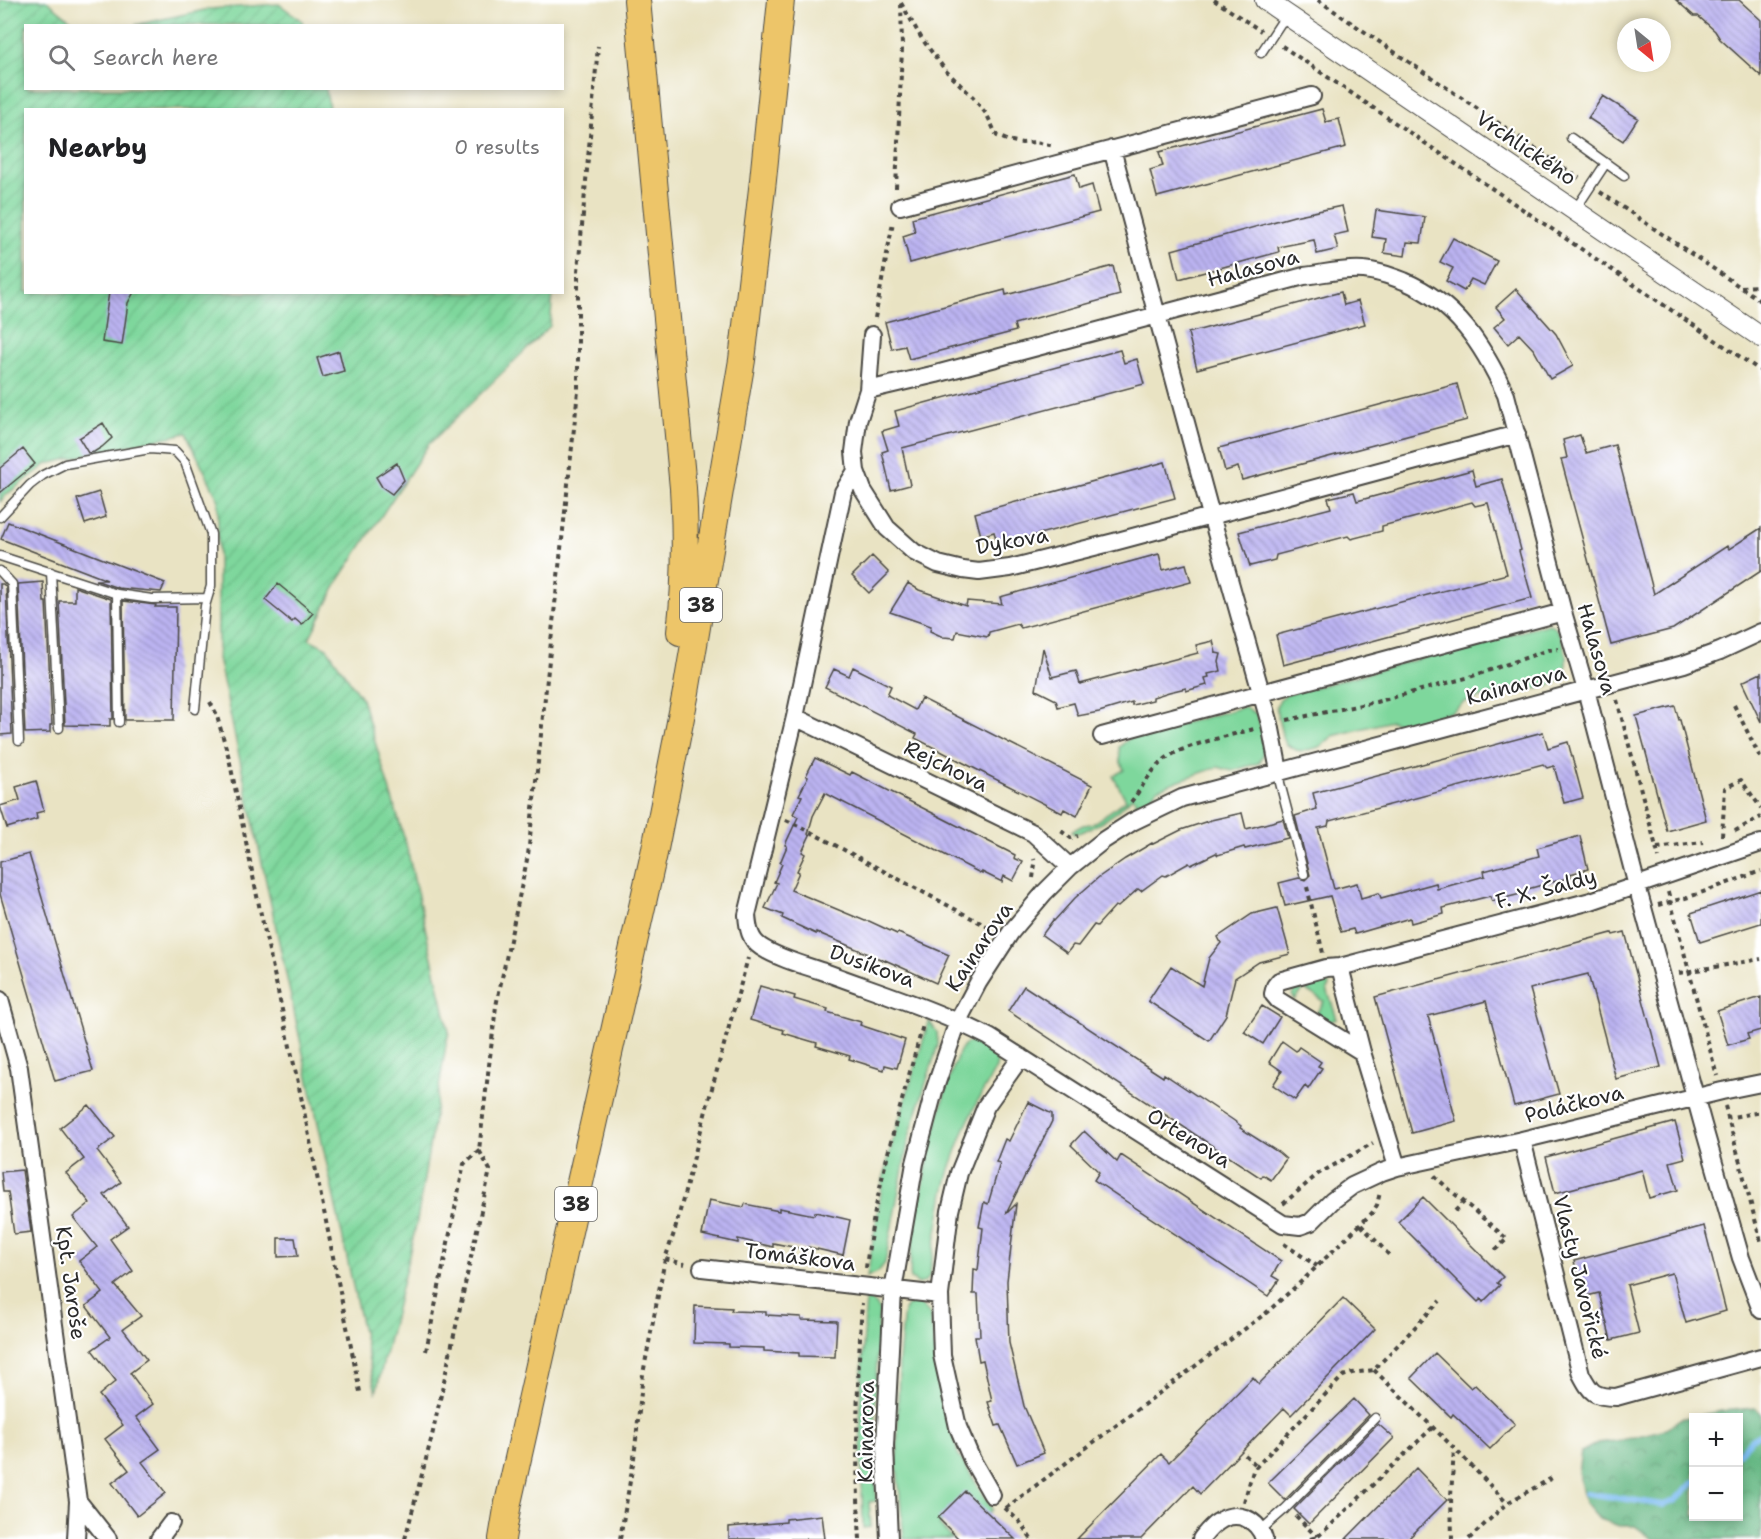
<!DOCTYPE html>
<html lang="en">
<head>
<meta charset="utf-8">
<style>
	:root { --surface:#fff; --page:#f6f6f6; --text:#202124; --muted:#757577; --line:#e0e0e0 }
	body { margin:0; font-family:"Shantell Sans",sans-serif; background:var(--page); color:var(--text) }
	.controls { position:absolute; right:18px; bottom:18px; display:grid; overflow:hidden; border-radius:0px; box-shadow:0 3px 9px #0003 }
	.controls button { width:54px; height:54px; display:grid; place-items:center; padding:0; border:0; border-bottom:2px solid var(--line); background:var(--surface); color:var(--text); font:30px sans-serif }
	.compass { position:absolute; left:1617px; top:18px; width:54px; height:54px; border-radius:50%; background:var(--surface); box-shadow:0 3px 9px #0003; rotate:150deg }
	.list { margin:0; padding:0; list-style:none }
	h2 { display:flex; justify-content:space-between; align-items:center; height:78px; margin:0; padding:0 24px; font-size:26px }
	h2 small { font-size:20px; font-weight:400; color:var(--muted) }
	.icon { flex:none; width:33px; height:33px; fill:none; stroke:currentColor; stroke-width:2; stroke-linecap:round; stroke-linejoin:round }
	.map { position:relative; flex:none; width:1761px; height:1539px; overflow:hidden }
	.search { position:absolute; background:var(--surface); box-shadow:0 3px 9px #0003; left:24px; top:24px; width:540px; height:66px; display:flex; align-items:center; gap:15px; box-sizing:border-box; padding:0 21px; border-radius:0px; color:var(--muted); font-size:22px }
	.panel { position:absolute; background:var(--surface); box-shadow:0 3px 9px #0003; left:24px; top:108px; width:540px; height:186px; border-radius:0px }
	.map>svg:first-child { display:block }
	.grass { fill:#7ed79c; stroke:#548164; stroke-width:1.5 }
	.forest { fill:url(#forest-crowns); stroke:#487258; stroke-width:1.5; fill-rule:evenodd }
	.garden { fill:url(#garden-furrows); stroke:#548164; stroke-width:1.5 }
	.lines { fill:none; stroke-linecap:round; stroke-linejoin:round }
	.stream { stroke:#7fbdf2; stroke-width:6 }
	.building { fill:url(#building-back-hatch) }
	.service-casing { stroke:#484742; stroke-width:11 }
	.minor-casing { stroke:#484742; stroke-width:20 }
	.tertiary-casing { stroke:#484742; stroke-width:22 }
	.primary-casing { stroke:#484742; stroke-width:28 }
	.path { stroke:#484742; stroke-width:4; stroke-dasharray:4.5 4.5; stroke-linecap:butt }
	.service { stroke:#fff; stroke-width:8 }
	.minor { stroke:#fff; stroke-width:16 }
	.tertiary { stroke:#fff; stroke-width:20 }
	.primary { stroke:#edc569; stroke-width:26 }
	.labels { text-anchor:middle; stroke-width:4.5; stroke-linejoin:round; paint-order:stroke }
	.shield { fill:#fff; stroke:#6b6b6b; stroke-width:1.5 }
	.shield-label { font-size:20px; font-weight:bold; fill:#2b2b2b }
	.street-label { font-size:21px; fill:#2b2b2b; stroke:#fff }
</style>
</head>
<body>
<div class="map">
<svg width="1761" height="1539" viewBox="0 0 1761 1539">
	<defs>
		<pattern id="forest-crowns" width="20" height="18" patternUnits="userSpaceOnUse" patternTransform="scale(1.5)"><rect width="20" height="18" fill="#66b884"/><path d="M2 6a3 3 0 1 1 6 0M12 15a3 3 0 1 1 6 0" fill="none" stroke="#54966c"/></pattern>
		<pattern id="garden-furrows" width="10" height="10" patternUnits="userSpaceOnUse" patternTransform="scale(1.5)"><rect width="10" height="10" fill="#7ed79c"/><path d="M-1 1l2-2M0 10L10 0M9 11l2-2" fill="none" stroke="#6db987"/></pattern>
		<pattern id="building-back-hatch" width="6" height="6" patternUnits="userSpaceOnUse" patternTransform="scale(1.5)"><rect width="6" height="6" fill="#bcb4f2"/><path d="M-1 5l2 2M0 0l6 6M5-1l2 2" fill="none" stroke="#9993c4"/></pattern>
	</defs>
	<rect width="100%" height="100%" fill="#fff"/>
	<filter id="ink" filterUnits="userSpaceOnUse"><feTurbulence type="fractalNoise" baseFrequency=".0167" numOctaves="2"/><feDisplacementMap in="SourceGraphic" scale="12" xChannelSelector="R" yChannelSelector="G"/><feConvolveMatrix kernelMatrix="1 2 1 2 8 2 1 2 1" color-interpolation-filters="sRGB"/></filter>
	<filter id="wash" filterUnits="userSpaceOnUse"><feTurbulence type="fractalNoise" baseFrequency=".008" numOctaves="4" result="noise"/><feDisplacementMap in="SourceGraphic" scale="24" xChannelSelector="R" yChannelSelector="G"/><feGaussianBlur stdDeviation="1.35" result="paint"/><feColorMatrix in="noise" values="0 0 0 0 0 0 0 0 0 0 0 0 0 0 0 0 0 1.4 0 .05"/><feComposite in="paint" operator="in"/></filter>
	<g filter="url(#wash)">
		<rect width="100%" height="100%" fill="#e9e3c3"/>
		<path class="grass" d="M1549,624L1554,626L1561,636L1566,654V672L1563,677L1556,683L1537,689L1525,686L1464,702L1452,712L1403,725L1391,721L1333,736L1321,746L1316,748L1303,751L1296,750L1286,744L1282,735L1276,708L1280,699L1286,695Z
			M1244,707L1257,714C1261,730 1270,748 1259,763L1232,771L1218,767L1180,780L1157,789L1149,800L1131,808L1137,801L1132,797C1118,813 1095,829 1074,834L1072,831L1083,825L1092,824L1126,800L1113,776L1124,770L1120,760L1119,747L1131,737Z
			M1327,981L1329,986L1327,989L1337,1019L1328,1022L1316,1014L1324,1001L1304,989L1295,1000L1292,995L1295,989Z
			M929,1021L937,1032L938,1045L909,1137L885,1263L878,1272L867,1277L883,1180L893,1140Z
			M974,1042L979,1043L991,1049L997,1061L996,1068L977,1102L964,1130L950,1169L944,1192L929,1277L925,1282L919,1284L911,1279C904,1255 947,1058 965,1044C968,1042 971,1042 974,1042Z
			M866,1297L876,1305L879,1309L875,1405L876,1501L869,1502L871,1527L863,1528L860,1404Z
			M912,1303C921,1303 925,1308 930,1315L940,1384L958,1454L992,1509L987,1517L966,1497L939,1525L953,1539H904L897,1466L899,1360L904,1311L906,1307Z"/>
		<path class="forest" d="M1755,1408L1761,1413V1539H1653L1635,1526H1619L1599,1519L1585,1503L1578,1472L1581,1452L1598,1443L1622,1440L1666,1429L1680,1419L1722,1411ZM1694,1418H1738V1516H1694Z"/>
		<path class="garden" d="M0,0H46L77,25L26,26V88L326,89L329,109L26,110V292L553,293L550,326L428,445L339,580L309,639L327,648L362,699L406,844L449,1032L446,1045L417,1221L376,1393L218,658V499L186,433L47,464L6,495L0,502Z
			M279,4L302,21L303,25H135L209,9Z"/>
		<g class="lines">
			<path class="stream" d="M1738,1454L1752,1439L1761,1434
				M1586,1493L1664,1505L1674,1501L1694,1482"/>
		</g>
		<g id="blocks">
			<path class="building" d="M1676,0H1739L1761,20V76L1720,39L1715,31L1698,16H1694Z
				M1603,96L1638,118L1623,141L1588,118Z
				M1322,109L1326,122L1339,119L1346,147L1157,197L1150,170L1163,166L1159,152Z
				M1075,174L1079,189L1092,185L1099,212L910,263L903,236L915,232L912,218Z
				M1342,206L1348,232L1334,235L1338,249L1317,254L1314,240L1278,247L1279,252L1179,279L1172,250L1294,216Z
				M1376,210L1425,217L1421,243L1407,242L1405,256L1384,253L1386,239L1372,237Z
				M1453,238L1497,261L1484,285L1471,279L1464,291L1446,281L1453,268L1440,262Z
				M1113,266L1120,295L1014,324L1016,331L909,359L905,346L892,349L885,322L1005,290L1006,295Z
				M1516,289L1556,334L1573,366L1550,379L1534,350L1519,334L1508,344L1494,327L1505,318L1496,307Z
				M109,292H134L128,303L122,345L102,342Z
				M1341,292L1344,305L1358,301L1365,324L1197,369L1188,333Z
				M1120,350L1124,363L1137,359L1144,384L902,448L910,485L891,490L882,452L888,450L882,431L899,426L895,411Z
				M339,351L344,371L323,377L317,358Z
				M1457,384L1467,420L1242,480L1238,467L1225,471L1219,448Z
				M103,423L112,438L102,447L94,452L88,453L79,438Z
				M1580,435L1586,453L1615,445L1654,594L1727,546L1729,549L1761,528V571L1673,629L1611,645L1561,459L1567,458L1563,440Z
				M23,449L35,464L0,493V468Z
				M1165,462L1175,498L998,545L994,532L981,536L975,513Z
				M397,463L404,480L392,494L382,487L376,477Z
				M1472,470L1476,486L1502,479L1521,550L1519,551L1532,598L1283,665L1276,635L1507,574L1488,503L1475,506L1472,502L1424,515L1382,526V531L1351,539L1348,536L1276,555L1275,560L1250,566L1239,532L1331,508L1328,498L1354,492L1357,501Z
				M99,492L106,517L85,524L77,499Z
				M8,522L165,583L161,592L118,588L95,580H107L1,539Z
				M1159,554L1163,570L1186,564L1191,582L1021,628L1018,624L989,632L988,637L957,631L955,638L943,637L930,631L931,626L890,612L908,583L919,590L966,606L967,601L1002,604L1000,597Z
				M872,556L889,573L869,593L852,576Z
				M43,582L44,602H46L52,725H50V732L25,733L18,584Z
				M0,584H3L6,587L12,734L0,735Z
				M278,584L313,613L302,625L295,619L292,622L265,600Z
				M75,587L111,599L113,719H110V726L65,725L59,601H75Z
				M123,601L156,605L155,607H176L174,720H125Z
				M1213,641L1216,653L1221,654L1219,662L1221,671L1208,674L1209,677L1205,678L1207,685L1186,691V688L1169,692L1153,697V700L1132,705V702L1099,712L1078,716L1074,703L1058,707L1056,700L1036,690L1043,648L1052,677L1076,671L1080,684L1198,653L1196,645Z
				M853,667L891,686L887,695L915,710L921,698L1092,785L1077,816L1064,809L1062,813L958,760L915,738L917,734L825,687L834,669L849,676Z
				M1761,673V722L1742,682Z
				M1675,706L1679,720H1680L1706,820L1667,831L1636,716Z
				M1543,732L1548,748L1568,742L1583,798L1564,803L1554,766L1547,768L1543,764L1329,821L1328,826L1318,828L1334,889L1357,883L1361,898L1379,893L1381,898L1436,883L1437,889L1485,876L1484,871L1539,856L1537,848L1580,836L1588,869L1570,874L1571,877L1524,890L1525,893L1492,901L1490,896L1443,908L1444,914L1411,923L1410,918L1355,934L1353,929L1341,932L1330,896L1285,906L1279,883L1299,878L1305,880L1310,875L1295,816L1317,809L1313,793Z
				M815,758L850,775L852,772L1015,855L1014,858L1023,862L1013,881L1004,876L1002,882L982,872V874L825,793L813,816L808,834L810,835L802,852L805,854L797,871L799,872L791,890L865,921H869L897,934L898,933L949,955L936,983L885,960V961L816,932V934L782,918L783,915L765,908L777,883L774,882L782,864L780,863L787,846L785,845L798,817L793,814L802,796L799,795L808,777L806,776Z
				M36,781L44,811L36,813L37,819L7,828L0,806L20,800L16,787Z
				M1242,813L1246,829L1283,819L1288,838L1245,849L1244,847L1218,855L1216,853L1191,865L1189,863L1166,876L1163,875L1141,891L1138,889L1118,907L1115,906L1097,926L1094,925L1078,946L1073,945L1067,953L1042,935L1053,920L1054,921L1075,898L1099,877L1125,859L1152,843L1153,844L1181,830L1211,820Z
				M29,854L93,1071L55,1081L0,894V862Z
				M1761,890V923L1700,942L1691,913Z
				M1277,908L1290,954L1259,962L1235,978L1226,1015L1209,1041L1148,1001L1171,966L1202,986L1209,958L1221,943L1218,937L1252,914Z
				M1625,932L1661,1067L1616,1079L1588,974L1548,984L1530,989L1559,1094L1514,1106L1486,1001L1467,1006L1428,1016L1456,1121L1412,1133L1375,997L1612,933L1613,935Z
				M760,986L795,996L794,999L828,1009L827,1012L861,1022L860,1025L905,1040L897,1068L885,1065L884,1070L849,1059L850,1056L816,1046L817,1043L783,1033L784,1030L750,1020Z
				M1024,986L1163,1077L1164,1074L1233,1120L1241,1126L1240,1128L1278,1152L1286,1159L1271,1180L1263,1175L1261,1178L1008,1011Z
				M1761,997V1030L1747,1034L1749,1039L1728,1045L1717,1011Z
				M1262,1006L1280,1017L1263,1044L1244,1032Z
				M1282,1041L1296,1051L1299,1047L1321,1062L1318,1066L1322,1068L1308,1089L1305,1086L1295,1100L1273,1085L1282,1071L1269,1062Z
				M1028,1102L1052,1114V1121L1006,1214L1016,1204L1007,1281L1008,1313L1009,1343L1024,1406L1044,1453L1017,1464L1000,1425L996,1426L988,1402L992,1401L983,1360L979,1361L975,1336H980L978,1294H973L974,1269L978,1270L983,1228L979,1227L984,1202L988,1204L1000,1163L996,1162L1005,1139L1009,1141Z
				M89,1105L115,1137L97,1151L121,1182L104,1195L128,1226L110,1239L133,1271L115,1285L141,1316L123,1329L147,1360L130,1373L153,1404L136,1417L160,1449L142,1462L166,1493L137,1516L112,1483L129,1470L105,1439L123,1425L99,1395L116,1381L92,1350L110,1337L86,1306L103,1293L79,1261L97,1247L73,1217L90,1203L66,1173L84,1159L60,1128Z
				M1675,1122L1685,1158L1670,1162L1678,1190L1649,1198L1642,1170L1555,1193L1546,1157Z
				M1084,1131L1117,1162L1121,1155L1281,1261L1272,1276L1279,1280L1268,1296L1094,1180L1099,1172L1071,1145Z
				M22,1170L31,1232L14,1234L8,1192H3L1,1172Z
				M1423,1197L1503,1277L1497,1283L1500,1285L1483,1302L1481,1299L1478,1302L1398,1222Z
				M709,1200L744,1207L745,1204L779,1211V1208L814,1215L815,1212L850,1220L843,1255L808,1247V1250L773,1243V1247L738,1239V1243L702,1235Z
				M1704,1226L1726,1311L1686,1323L1672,1273L1627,1285L1639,1333L1611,1340L1599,1293L1583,1297L1574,1261Z
				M278,1238H295L298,1256L278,1257Z
				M1343,1298L1375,1329L1291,1415L1284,1408L1200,1494L1193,1486L1141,1539H1077L1161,1454L1169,1462L1253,1377L1259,1384Z
				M695,1306L732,1308L731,1311L766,1312V1315L801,1317V1320L837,1321L835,1357L799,1356V1353L764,1351V1348L729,1347V1344L694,1343Z
				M1435,1353L1471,1388L1475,1385L1515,1424L1490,1449L1453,1414L1451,1417L1411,1378Z
				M1354,1399L1369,1415L1285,1500L1268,1483Z
				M1378,1424L1394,1438L1309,1524L1294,1509Z
				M1416,1468L1447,1500L1408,1539H1346Z
				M965,1491L1015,1539H959L938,1518Z
				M822,1515L825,1539H729V1527L786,1522V1519Z"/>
		</g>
	</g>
	<g filter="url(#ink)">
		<use href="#blocks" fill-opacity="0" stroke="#484742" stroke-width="1.5"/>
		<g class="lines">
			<g class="service-casing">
				<path id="service" d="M1261,53L1286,15
					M1571,138L1624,176
					M1575,210L1606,163
					M0,517L30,485L43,475L65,464L150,449L175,451L185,462L211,534V586L205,606L195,709
					M0,556L117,594L152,599L207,598
					M0,571L12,584L19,741
					M51,572L59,728
					M117,594L119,722
					M1279,771L1280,783L1304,874
					M1261,1530L1285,1509L1375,1418"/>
			</g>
			<g class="minor-casing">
				<path id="minor" d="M1112,149L1211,515L1270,724L1279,771
					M900,206L1312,96
					M872,335L868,390L858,421L854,452L856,471L863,490L887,528L914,552L938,564L963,570L979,572L1010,568L1114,542L1517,434
					M868,390L936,374L1304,276C1323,274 1344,268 1364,270C1377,271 1391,276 1404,281C1456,303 1483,345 1506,395L1563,612L1586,690L1637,886L1703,1125L1741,1258L1761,1310
					M856,471L843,492L795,717L747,915C748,928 750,940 761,947C779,959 810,967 830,974C884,994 939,1011 989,1037L1283,1224L1300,1226L1311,1222L1332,1201L1352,1186L1382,1172L1397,1167L1522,1140L1722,1091L1761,1083
					M795,717L1033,833L1070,867
					M1102,736L1563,612
					M1340,967L1362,1052L1397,1167
					M0,1000L19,1068L78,1501L76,1539
					M1362,1052L1278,1000L1273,994L1275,986L1279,981L1326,968L1340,967L1591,901L1761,843
					M1522,1140L1581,1374C1591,1393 1594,1397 1616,1397L1761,1357
					M702,1268L940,1295
					M992,1495L972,1460L958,1427L942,1355L940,1295L950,1211L959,1173L986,1106L1021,1057
					M78,1501L108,1539
					M159,1539L171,1523
					M889,1539L885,1446L893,1290L915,1163L934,1091L958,1021L978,983L1011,932L1044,893L1070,867L1104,840L1132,822L1182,798L1684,664L1720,651L1761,632
					M1201,1539C1206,1533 1211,1526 1218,1522C1236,1509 1258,1519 1264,1539"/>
			</g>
			<g class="tertiary-casing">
				<path id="tertiary" d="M1265,0L1761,337"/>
			</g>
			<g class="primary-casing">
				<path id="primary" d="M637,0L683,488C686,538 686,582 680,632
					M502,1539L508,1503L655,849L686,692L742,360L763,180L781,0"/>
			</g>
			<path class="path" d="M1214,0L1261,31
				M1318,0L1579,178
				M901,3L922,39L946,71L973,97L987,115L997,136L1007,140L1022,143L1035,142L1054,146
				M1282,46L1761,371
				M896,188L902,49L901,0
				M1600,192L1761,301
				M1741,287L1761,286
				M875,318L893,222
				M1617,700L1659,858
				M210,702L216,713L229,758L257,896L302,1101L360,1392
				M1734,705L1761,759
				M1287,720L1376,702L1470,677L1548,650L1558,649
				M1131,802C1142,788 1150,771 1164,760C1179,746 1232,735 1254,729
				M786,820L803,828L992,929
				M1061,831L1071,838L1078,836
				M1735,831L1761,817
				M1722,836L1725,788L1741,780L1761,808
				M1657,848L1703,842
				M1033,878L1035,864L1034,859
				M1307,887L1323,953
				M1668,892L1717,1076
				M1658,905L1689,897L1761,871
				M1679,973L1761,959
				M1725,1106L1761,1242
				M1726,1118L1761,1112
				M1434,1176L1507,1239L1494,1251
				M1283,1204L1318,1174L1373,1143
				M1455,1211L1464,1202
				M1361,1225L1391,1257
				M1284,1244L1317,1266
				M665,1259L685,1264
				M866,1268C876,1185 901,1105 923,1025
				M426,1351L464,1164L479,1150
				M1374,1370L1454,1448L1507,1503
				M1245,1455L1257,1466
				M1244,1502L1253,1471L1257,1466L1343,1376L1352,1373L1374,1370L1440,1301
				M1005,1508L1020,1522L1031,1539
				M1006,1508L1266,1313L1304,1279L1372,1213L1377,1205L1380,1192
				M1296,1516L1317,1537
				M405,1539L432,1436L490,1170L479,1150L496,1006L528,855L578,391V271L598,46
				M620,1539L634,1458L643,1374L665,1259L675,1230L709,1099L748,958
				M860,1539C855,1461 857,1381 862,1303
				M1310,1539L1317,1537L1331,1525L1433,1427
				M1452,1539L1451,1496L1454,1449
				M1469,1539L1507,1503L1552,1478"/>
			<use href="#service" class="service"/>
			<use href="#minor" class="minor"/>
			<use href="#tertiary" class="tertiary"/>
			<use href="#primary" class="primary"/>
		</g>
	</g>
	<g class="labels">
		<g class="shield">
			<rect x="680" y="588" width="42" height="34" rx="4.5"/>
			<rect x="555" y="1187" width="42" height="34" rx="4.5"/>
		</g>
		<g class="shield-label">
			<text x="701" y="612">38</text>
			<text x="576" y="1211">38</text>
		</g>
		<g class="street-label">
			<text transform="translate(1526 148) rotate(34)" y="7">Vrchlického</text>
			<text transform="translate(1253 268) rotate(-15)" y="7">Halasova</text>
			<text transform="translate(1012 541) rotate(-10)" y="7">Dykova</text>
			<text transform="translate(1597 649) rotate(74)" y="7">Halasova</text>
			<text transform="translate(1516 685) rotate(-15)" y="7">Kainarova</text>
			<text transform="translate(946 766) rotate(26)" y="7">Rejchova</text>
			<text transform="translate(1546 889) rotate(-15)" y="7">F. X. Šaldy</text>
			<text transform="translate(979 947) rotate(-56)" y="7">Kainarova</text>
			<text transform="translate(872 966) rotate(20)" y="7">Dusíkova</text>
			<text transform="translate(1574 1104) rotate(-14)" y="7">Poláčkova</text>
			<text transform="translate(1189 1138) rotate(32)" y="7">Ortenova</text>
			<text transform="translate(800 1257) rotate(7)" y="7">Tomáškova</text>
			<text transform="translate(1580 1277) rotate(76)" y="7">Vlasty Javořické</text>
			<text transform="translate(71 1283) rotate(82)" y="7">Kpt. Jaroše</text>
			<text transform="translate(866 1432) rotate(-89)" y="7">Kainarova</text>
		</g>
	</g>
</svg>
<div class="controls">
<button>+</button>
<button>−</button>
</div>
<svg class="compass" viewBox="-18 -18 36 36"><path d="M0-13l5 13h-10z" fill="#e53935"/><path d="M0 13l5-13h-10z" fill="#757577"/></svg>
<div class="search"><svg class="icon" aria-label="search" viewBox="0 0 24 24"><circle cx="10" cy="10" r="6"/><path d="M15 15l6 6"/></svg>Search here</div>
<section class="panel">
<h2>Nearby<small>0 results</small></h2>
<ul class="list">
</ul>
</section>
</div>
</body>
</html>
